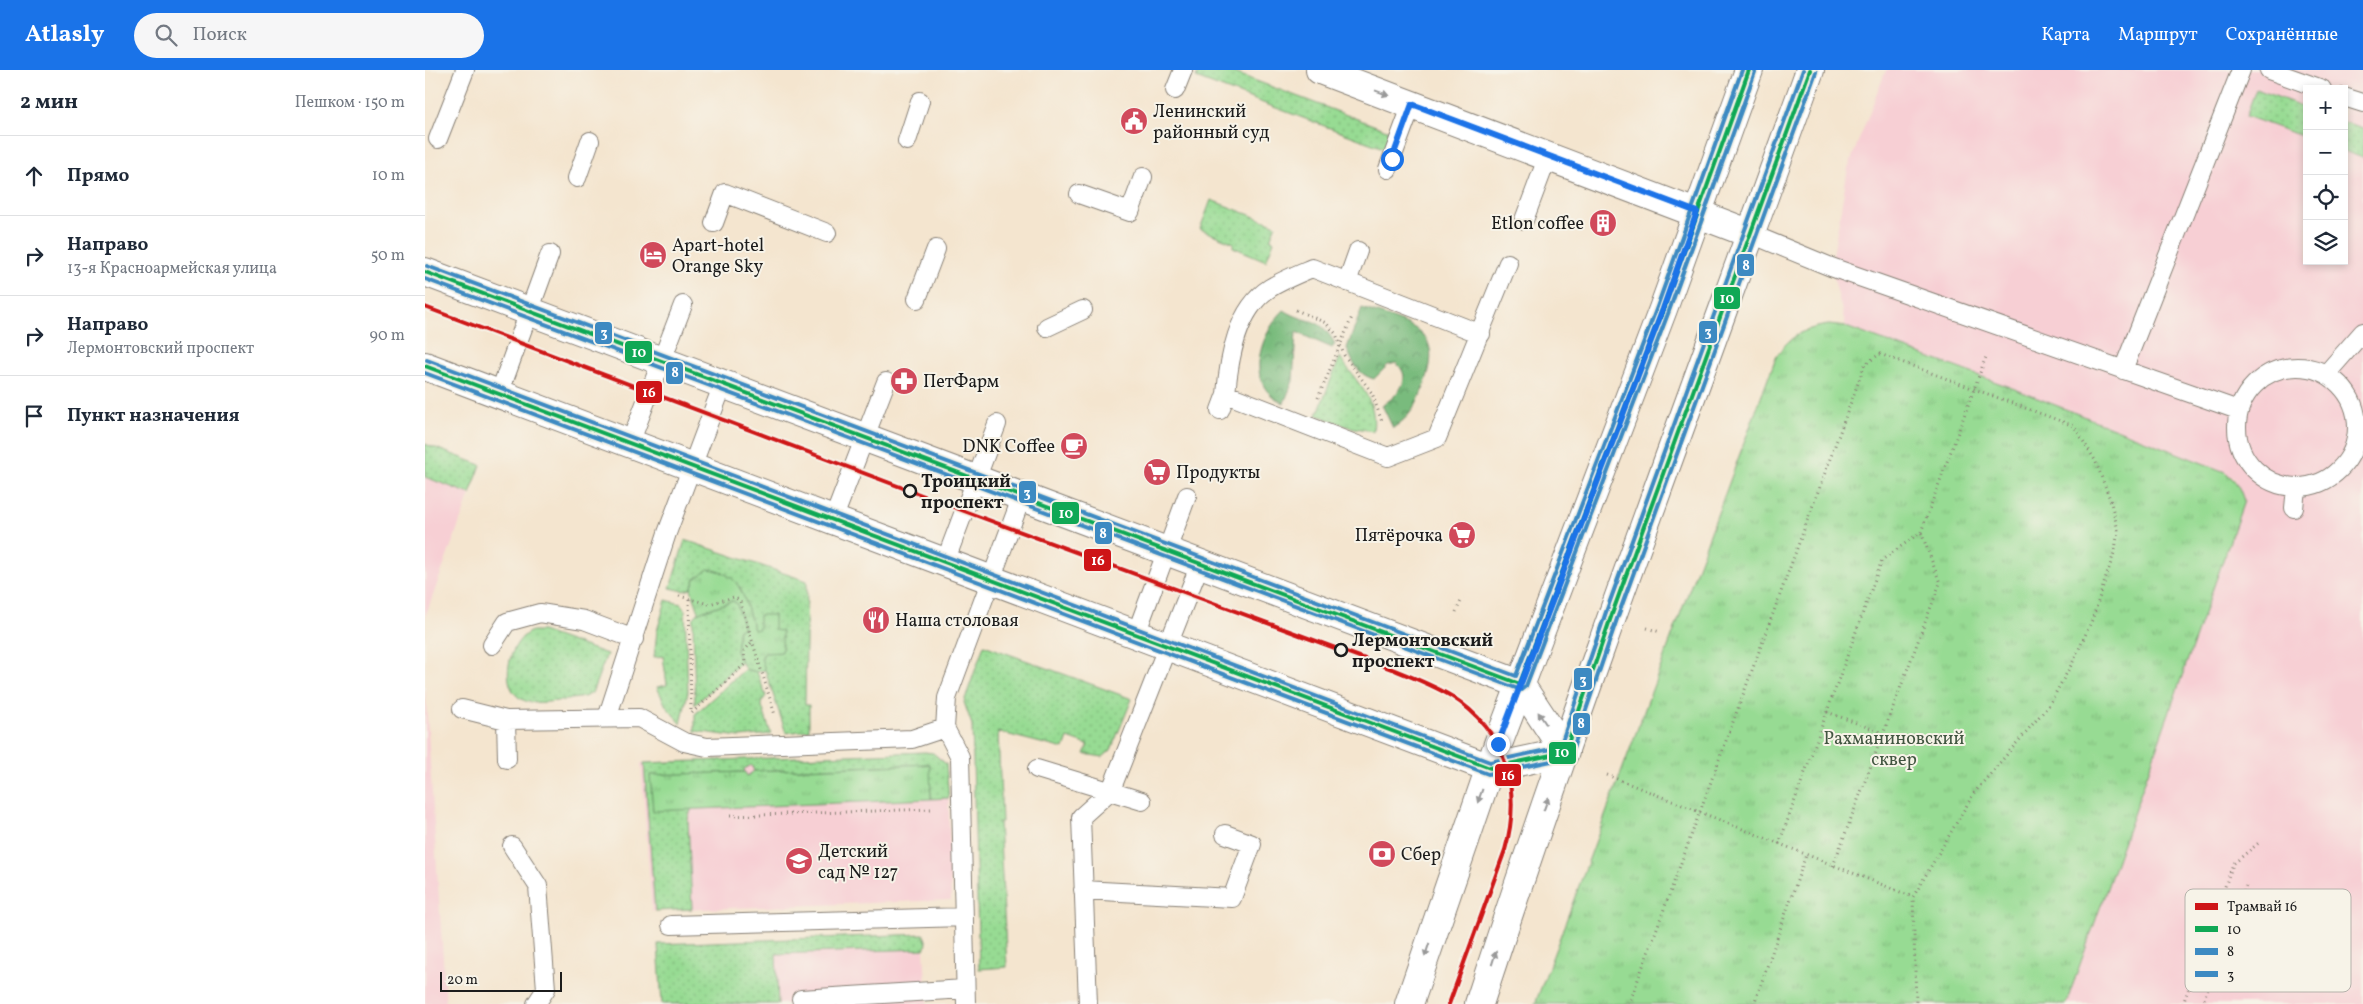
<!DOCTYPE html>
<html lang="ru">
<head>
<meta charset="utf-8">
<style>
	:root { --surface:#fff; --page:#f6f6f7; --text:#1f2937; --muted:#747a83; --line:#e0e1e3; --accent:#1a73e8 }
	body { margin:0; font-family:Vollkorn,serif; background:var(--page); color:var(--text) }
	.controls { position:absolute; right:15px; top:15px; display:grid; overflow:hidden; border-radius:0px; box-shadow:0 2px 8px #0003 }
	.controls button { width:45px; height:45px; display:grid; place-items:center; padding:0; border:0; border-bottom:1px solid var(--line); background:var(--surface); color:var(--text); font:25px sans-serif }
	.scale { position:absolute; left:15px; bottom:12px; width:122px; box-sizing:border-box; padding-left:5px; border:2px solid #1c1c1c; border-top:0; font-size:14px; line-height:18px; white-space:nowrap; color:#1c1c1c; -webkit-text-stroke:4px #f7f3e8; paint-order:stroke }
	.stop { position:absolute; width:15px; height:15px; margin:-11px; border:4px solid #1a73e8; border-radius:50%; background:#fff }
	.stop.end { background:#1a73e8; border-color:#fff; box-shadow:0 1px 5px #0008 }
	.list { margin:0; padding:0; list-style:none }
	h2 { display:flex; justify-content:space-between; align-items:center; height:65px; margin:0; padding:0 20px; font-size:21px }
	h2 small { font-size:16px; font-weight:400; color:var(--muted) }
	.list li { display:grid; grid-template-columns:32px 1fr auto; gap:15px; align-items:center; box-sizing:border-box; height:80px; padding:0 20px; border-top:1px solid var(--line) }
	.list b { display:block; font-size:19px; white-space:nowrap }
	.list p { margin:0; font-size:16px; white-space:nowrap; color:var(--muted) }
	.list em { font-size:16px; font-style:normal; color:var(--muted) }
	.icon { flex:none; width:28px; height:28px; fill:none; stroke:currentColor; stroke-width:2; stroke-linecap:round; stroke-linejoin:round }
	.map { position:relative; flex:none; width:1938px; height:934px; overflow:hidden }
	header { display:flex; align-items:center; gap:30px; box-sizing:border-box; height:70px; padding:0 25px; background:var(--accent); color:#fff }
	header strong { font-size:24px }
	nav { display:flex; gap:28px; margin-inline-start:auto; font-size:18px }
	.search { width:350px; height:45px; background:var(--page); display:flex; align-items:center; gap:12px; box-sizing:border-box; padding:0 18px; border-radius:28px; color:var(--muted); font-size:19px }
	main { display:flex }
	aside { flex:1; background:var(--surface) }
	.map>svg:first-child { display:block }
	.built { fill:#f7cfd4; fill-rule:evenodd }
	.grass { fill:url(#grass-dots); stroke:#5a7c58 }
	.forest { fill:url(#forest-crowns); stroke:#4a6c4c }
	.park { fill:url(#park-tufts); stroke:#5a7c58 }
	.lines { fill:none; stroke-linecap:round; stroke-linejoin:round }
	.lane-casing { stroke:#888076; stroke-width:20 }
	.street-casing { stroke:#888076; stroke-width:30 }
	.secondary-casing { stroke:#888076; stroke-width:30 }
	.primary-casing { stroke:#888076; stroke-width:30 }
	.path { stroke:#888076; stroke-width:3; stroke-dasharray:1 4; stroke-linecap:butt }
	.lane { stroke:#fff; stroke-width:18 }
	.street { stroke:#fff; stroke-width:28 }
	.secondary { stroke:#fff; stroke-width:28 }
	.primary { stroke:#fff; stroke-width:28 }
	.bus-1-casing { stroke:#f7f3e8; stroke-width:8 }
	.bus-2-casing { stroke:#f7f3e8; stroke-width:8 }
	.bus-3-casing { stroke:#f7f3e8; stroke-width:8 }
	.bus-1 { stroke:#10a855; stroke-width:4 }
	.bus-2 { stroke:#3d8ac2; stroke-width:4 }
	.bus-3 { stroke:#3d8ac2; stroke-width:4 }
	.tram-1-casing { stroke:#f7f3e8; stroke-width:8 }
	.tram-1 { stroke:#ce1417; stroke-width:4 }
	.oneway { fill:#999 }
	.route { stroke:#1a73e8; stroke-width:6 }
	.stop-dot { fill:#f7f3e8; stroke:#1c1c1c; stroke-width:2.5 }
	.labels { text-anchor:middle; stroke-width:4; stroke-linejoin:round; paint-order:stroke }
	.poi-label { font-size:18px; fill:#1c1c1c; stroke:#f7f3e8; text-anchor:start }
	.stop-label { font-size:18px; font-weight:bold; fill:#1c1c1c; stroke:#f7f3e8; text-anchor:start }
	.park-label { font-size:18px; fill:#415540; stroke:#f7f3e8 }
	.key { fill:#f7f3e8; stroke:#b5b2ab; stroke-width:1 }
	.key-label { font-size:14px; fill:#1c1c1c }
	.line-badge { stroke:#f7f3e8; stroke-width:2 }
	.badge-label { font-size:14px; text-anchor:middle; font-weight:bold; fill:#fff }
</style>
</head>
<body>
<header>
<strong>Atlasly</strong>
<div class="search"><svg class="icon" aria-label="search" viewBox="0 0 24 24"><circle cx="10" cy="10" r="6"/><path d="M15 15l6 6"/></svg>Поиск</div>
<nav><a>Карта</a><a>Маршрут</a><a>Сохранённые</a></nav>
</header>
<main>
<aside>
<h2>2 мин<small>Пешком · 150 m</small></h2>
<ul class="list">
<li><svg class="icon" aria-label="ahead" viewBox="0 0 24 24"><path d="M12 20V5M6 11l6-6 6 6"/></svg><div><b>Прямо</b></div><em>10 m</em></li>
<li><svg class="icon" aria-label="right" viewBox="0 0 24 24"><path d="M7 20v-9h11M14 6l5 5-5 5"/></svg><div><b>Направо</b><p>13-я Красноармейская улица</p></div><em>50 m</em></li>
<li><svg class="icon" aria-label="right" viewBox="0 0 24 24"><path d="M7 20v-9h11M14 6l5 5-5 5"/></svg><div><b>Направо</b><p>Лермонтовский проспект</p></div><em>90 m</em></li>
<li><svg class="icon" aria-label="arrive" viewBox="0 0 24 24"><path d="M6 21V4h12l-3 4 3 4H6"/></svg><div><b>Пункт назначения</b></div></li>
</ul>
</aside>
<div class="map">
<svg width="1938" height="934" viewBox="0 0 1938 934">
	<defs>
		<pattern id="grass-dots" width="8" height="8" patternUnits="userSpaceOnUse" patternTransform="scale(1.25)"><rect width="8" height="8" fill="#97db93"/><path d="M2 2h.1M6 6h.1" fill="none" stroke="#82bb7e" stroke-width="1.8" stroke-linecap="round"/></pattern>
		<pattern id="forest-crowns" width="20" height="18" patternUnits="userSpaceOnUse" patternTransform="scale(1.25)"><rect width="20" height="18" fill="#79bb7d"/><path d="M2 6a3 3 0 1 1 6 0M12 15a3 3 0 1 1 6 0" fill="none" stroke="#629766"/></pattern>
		<pattern id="park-tufts" width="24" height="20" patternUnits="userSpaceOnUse" patternTransform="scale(1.25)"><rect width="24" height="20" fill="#97db93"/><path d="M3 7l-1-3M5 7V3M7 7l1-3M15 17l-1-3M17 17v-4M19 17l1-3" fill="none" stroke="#82bb7e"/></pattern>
	</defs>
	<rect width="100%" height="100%" fill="#f7f3e8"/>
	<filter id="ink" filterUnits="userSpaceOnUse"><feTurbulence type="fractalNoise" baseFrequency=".02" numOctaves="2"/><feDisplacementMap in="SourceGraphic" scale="10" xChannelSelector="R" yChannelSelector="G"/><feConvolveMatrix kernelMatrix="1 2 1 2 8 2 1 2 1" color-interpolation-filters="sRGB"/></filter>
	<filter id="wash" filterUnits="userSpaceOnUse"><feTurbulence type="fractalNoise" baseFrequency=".0096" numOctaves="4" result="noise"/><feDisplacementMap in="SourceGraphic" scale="20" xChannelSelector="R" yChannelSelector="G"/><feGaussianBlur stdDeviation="1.12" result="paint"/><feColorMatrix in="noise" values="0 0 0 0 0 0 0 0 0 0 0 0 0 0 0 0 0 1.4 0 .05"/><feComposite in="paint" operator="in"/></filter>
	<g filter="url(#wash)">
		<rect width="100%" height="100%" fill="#f4e5cf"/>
		<path class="built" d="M1461,0H1938V934H1641L1819,431L1810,409L1800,402L1582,316L1421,257L1406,197L1423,98ZM1882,19H1919V191H1882Z
			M0,407L45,424L0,547Z
			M0,614L5,692L21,934H0Z
			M500,682L515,687L521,694L523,705L526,830L227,841L216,693Z
			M499,879L502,934H353L351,884Z"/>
		<path class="grass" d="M774,0H802L967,62L961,79L771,8Z
			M1831,19L1882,38V68L1821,46Z
			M1919,52L1938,58V88L1919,81Z
			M786,130L851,155L845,169L849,171L841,191L808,177L809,173L775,159Z
			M915,287C931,313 953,328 948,361L924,357L892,345Z
			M0,374L56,395L45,424L0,407Z
			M260,470L382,511L380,635H384V660L361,663L336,588L357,561L329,560L315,517L270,509L266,519L259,521L245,518Z
			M241,530L256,534L260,540L263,622L256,654L241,636L232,617L242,615L238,586L229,587L232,561Z
			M308,531L312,534L319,558L314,559L311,581L316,592L270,635L268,549L274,542Z
			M107,561H117L182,584L167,623L159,627C145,629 110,636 98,630C72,618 84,569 107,561Z
			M559,575L707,629L686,680L678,687L659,684L663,675L643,668L639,679L573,662L577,752H574L582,897L554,899L547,655L539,632Z
			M320,599L332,602L341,626L336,633L346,664L315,667L270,661V644Z
			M500,682L508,683L521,694L524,728L506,729L504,694L329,701L326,695L319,699L320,702L290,703L274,718L263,749L267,839L230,841L219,693Z
			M499,864L502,874L499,879L351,884L353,934H237L233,874Z"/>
		<path class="forest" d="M937,238C982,254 1022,257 999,316C992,335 985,347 968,358L957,335C973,326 989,308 971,293L963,295L949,309C933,305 927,292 922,278Z
			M859,240C884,256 893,243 910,274L907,278L871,262L868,311L859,333C818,316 834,265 859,240Z"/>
		<path class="park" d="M1404,255L1421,257L1582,316L1800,402C1811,410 1815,418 1819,431L1641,934H1110L1351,287C1364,266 1380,258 1404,255Z
			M283,499C319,503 319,531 329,560L334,559V545H349V560L357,561V582L339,583L336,588L340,600L332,602L320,599L311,581L314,559L319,558L312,534L308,531L274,542L266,519L270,509Z
			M505,694L506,729L228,741L225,705L320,702L322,706L329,701Z"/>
	</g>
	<g filter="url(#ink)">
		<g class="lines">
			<g class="lane-casing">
				<path id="lane" d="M1844,0L1897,19
					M750,20L758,0
					M1919,27L1938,33
					M13,69L40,0
					M482,71L495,31
					M963,99L987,34
					M152,108L165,71
					M654,124L705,142L718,107
					M1099,150L1123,86
					M289,153L300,123L402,163
					M1326,164L1406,197L1813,340
					M922,212L933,181
					M492,229L511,179
					M622,257L658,240
					M1056,264L887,198C873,204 858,210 845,218C812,239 804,288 801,324L963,387L1012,368L1083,193
					M1812 357a60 60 0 1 1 120 0a60 60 0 1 1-120 0Z
					M1698,300L1816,0
					M1901,304L1938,262
					M74,324L125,184
					M795,340L801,324
					M205,373L258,235
					M1869,438L1871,418
					M408,450L461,312
					M520,492L572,354
					M711,564L762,426
					M67,575L82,552L115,543L159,550L209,569
					M37,639L81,650L214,648L259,672L282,677L487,669L520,658
					M182,648L242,463L298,314
					M81,650L82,689
					M612,699L717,731
					M87,776L113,816L121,919L111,934
					M658,820L807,828L827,774L800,764
					M246,855L539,847
					M376,929L540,919
					M541,934L535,687L520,658L522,628L597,426
					M663,934L656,747L686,720L775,494"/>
			</g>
			<g class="street-casing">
				<path id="street" d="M895,0L1326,164"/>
			</g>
			<g class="secondary-casing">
				<path id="secondary" d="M0,202L1095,614L1140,682L1065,698L0,296"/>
			</g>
			<g class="primary-casing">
				<path id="primary" d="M984,934L1073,674L1238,239L1324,0
					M1054,934C1156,620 1273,311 1385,0"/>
			</g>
			<path class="path" d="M871,240L901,253L911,264L919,285L947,323L957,352
				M893,328L927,247
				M1928,381L1938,385
				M254,526L284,534L309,527L315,531L350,645
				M264,529L266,641
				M1031,542L1036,531
				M1222,558L1235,562
				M1402,642L1458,663
				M267,643L320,594L319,581L326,573
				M1182,705L1488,827
				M305,746L506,739
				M1354,774L1457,490L1496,462L1562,284
				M1408,796L1515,513L1496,462
				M1204,934L1440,294L1455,284L1649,356L1670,390L1685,429L1693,460L1690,480L1667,550L1649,590L1624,635L1549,723L1488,827L1491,934
				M1329,934L1381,785
				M1758,934L1808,794L1836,771
				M1777,934L1822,813"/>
			<use href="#lane" class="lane"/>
			<use href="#street" class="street"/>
			<use href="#secondary" class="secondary"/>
			<use href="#primary" class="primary"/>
			<g class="bus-1-casing">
				<path id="bus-1" d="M0,202L1095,614L1238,239L1324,0
					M0,296L1065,698L1140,682L1187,544L1385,0"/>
			</g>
			<g class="bus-2-casing">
				<path id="bus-2" d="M0,209L1096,620L1101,616L1244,241L1330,2
					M0,303L1063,704L1141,688L1146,684L1193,546L1391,2"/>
			</g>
			<g class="bus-3-casing">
				<path id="bus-3" d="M2,196L1091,606L1232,237L1317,0
					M2,290L1065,692L1135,677L1181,542L1378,0"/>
			</g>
			<use href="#bus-1" class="bus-1"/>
			<use href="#bus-2" class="bus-2"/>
			<use href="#bus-3" class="bus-3"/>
			<g class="tram-1-casing">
				<path id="tram-1" d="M0,237L539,441L967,599C987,607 1008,615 1026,626C1082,661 1097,720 1080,780L1024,934"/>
			</g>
			<use href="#tram-1" class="tram-1"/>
		</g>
		<defs><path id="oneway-solid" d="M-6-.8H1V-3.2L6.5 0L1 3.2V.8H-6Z" transform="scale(1.25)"/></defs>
		<g class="oneway">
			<use href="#oneway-solid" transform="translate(957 23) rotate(20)"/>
			<use href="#oneway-solid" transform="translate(1117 648) rotate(-123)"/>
			<use href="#oneway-solid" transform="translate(1055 726) rotate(110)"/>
			<use href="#oneway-solid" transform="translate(1121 734) rotate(-70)"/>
			<use href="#oneway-solid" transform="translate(1002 880) rotate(108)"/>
			<use href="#oneway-solid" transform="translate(1069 888) rotate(-72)"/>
		</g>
	</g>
	<g class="lines" filter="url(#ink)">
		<path class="route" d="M967,89L987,34L1272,142L1238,239L1073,674"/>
	</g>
	<defs>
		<g id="civic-disc" transform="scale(1.4375)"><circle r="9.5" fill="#d1495b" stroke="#f7f3e8"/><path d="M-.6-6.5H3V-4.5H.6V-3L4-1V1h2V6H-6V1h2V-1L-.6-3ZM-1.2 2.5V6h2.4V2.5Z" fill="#fff"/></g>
		<g id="building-disc" transform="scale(1.4375)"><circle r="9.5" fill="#d1495b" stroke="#f7f3e8"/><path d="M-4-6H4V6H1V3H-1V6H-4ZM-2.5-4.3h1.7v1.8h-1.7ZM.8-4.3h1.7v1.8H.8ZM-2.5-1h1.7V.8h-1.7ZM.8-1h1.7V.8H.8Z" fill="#fff"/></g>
		<g id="hotel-disc" transform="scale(1.4375)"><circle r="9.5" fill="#d1495b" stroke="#f7f3e8"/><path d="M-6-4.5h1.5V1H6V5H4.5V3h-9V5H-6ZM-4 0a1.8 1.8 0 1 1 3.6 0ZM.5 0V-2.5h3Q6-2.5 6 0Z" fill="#fff"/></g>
		<g id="pharmacy-disc" transform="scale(1.4375)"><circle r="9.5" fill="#d1495b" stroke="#f7f3e8"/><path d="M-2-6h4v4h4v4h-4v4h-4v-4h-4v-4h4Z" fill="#fff"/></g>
		<g id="cafe-disc" transform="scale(1.4375)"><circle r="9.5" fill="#d1495b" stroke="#f7f3e8"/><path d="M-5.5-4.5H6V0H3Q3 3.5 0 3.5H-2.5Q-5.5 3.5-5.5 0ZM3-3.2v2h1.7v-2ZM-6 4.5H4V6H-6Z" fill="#fff"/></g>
		<g id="supermarket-disc" transform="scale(1.4375)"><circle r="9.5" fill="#d1495b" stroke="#f7f3e8"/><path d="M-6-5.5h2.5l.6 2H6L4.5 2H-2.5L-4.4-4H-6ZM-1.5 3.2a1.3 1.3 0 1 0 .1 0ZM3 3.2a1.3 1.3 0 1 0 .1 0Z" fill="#fff"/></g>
		<g id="restaurant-disc" transform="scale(1.4375)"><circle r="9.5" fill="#d1495b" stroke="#f7f3e8"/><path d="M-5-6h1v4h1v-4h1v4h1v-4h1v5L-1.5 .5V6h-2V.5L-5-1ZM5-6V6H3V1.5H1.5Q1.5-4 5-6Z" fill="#fff"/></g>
		<g id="bank-disc" transform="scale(1.4375)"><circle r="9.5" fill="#d1495b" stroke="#f7f3e8"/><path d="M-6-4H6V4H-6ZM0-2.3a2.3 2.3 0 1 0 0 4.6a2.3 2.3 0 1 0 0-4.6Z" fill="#fff"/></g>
		<g id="school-disc" transform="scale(1.4375)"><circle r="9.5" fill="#d1495b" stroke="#f7f3e8"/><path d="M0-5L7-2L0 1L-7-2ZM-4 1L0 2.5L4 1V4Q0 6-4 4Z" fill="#fff"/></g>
	</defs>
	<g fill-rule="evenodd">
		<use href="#civic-disc" x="709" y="51"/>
		<use href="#building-disc" x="1178" y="153"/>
		<use href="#hotel-disc" x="228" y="185"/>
		<use href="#pharmacy-disc" x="479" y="311"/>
		<use href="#cafe-disc" x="649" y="376"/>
		<use href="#supermarket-disc" x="732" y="402"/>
		<use href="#supermarket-disc" x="1037" y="465"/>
		<use href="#restaurant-disc" x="451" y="550"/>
		<use href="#bank-disc" x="957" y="784"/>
		<use href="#school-disc" x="374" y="791"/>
	</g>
	<g class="stop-dot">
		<circle cx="485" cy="421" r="6"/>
		<circle cx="916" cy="580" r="6"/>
	</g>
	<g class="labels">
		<g class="poi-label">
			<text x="728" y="47">Ленинский<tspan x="728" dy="21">районный суд</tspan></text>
			<text x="1159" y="159" text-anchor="end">Etlon coffee</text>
			<text x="247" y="181">Apart-hotel<tspan x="247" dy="21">Orange Sky</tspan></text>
			<text x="498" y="317">ПетФарм</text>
			<text x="630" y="382" text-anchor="end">DNK Coffee</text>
			<text x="751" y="408">Продукты</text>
			<text x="1018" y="471" text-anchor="end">Пятёрочка</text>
			<text x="470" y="556">Наша столовая</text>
			<text x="393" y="787">Детский<tspan x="393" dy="21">сад № 127</tspan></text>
			<text x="976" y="790">Сбер</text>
		</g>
		<g class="stop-label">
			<text x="496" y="417">Троицкий<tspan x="496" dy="21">проспект</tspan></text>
			<text x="927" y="576">Лермонтовский<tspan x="927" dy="21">проспект</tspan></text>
		</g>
		<g class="park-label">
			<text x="1469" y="674">Рахманиновский<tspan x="1469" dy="21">сквер</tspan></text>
		</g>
	</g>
	<rect x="1760" y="819" width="166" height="103" rx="8" class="key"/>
	<rect x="1770" y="833" width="23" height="7" fill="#ce1417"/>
	<rect x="1770" y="856" width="23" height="6" fill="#10a855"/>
	<rect x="1770" y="878" width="23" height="7" fill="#3d8ac2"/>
	<rect x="1770" y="901" width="23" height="6" fill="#3d8ac2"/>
	<g class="key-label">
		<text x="1802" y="841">Трамвай 16</text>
		<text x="1802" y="864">10</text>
		<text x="1802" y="886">8</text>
		<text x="1802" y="909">3</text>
	</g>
	<g class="line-badge">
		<rect x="1311" y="183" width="19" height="24" rx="5" fill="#3d8ac2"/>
		<rect x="1288" y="216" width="28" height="24" rx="5" fill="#10a855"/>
		<rect x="1273" y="250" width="20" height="24" rx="5" fill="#3d8ac2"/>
		<rect x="169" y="251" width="19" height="24" rx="5" fill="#3d8ac2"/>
		<rect x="199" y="270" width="29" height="24" rx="5" fill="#10a855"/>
		<rect x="240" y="291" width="19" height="24" rx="5" fill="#3d8ac2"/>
		<rect x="210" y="310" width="28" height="24" rx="5" fill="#ce1417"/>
		<rect x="593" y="410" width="19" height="24" rx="5" fill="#3d8ac2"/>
		<rect x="626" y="431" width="29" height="24" rx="5" fill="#10a855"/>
		<rect x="669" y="451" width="19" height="24" rx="5" fill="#3d8ac2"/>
		<rect x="658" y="478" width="29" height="24" rx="5" fill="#ce1417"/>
		<rect x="1148" y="597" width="20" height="24" rx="5" fill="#3d8ac2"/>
		<rect x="1147" y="642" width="19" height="24" rx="5" fill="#3d8ac2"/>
		<rect x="1123" y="671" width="29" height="24" rx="5" fill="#10a855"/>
		<rect x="1069" y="693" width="28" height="24" rx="5" fill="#ce1417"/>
	</g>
	<g class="badge-label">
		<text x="1321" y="200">8</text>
		<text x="1302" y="233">10</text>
		<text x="1283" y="266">3</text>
		<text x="179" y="267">3</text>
		<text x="214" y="287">10</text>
		<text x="250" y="307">8</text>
		<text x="224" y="327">16</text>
		<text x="602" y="427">3</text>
		<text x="641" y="448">10</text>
		<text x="678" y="468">8</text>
		<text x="673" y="495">16</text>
		<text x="1158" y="614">3</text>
		<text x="1156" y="658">8</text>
		<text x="1137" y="687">10</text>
		<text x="1083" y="710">16</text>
	</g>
</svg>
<div class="controls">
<button>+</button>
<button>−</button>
<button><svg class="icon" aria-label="locate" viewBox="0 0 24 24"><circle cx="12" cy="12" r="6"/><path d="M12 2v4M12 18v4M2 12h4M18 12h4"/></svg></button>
<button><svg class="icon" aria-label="layers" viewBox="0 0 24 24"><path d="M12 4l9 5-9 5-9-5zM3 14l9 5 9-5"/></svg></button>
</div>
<div class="scale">20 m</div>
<div class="stop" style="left:967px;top:89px"></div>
<div class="stop end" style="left:1073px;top:674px"></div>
</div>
</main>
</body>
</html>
